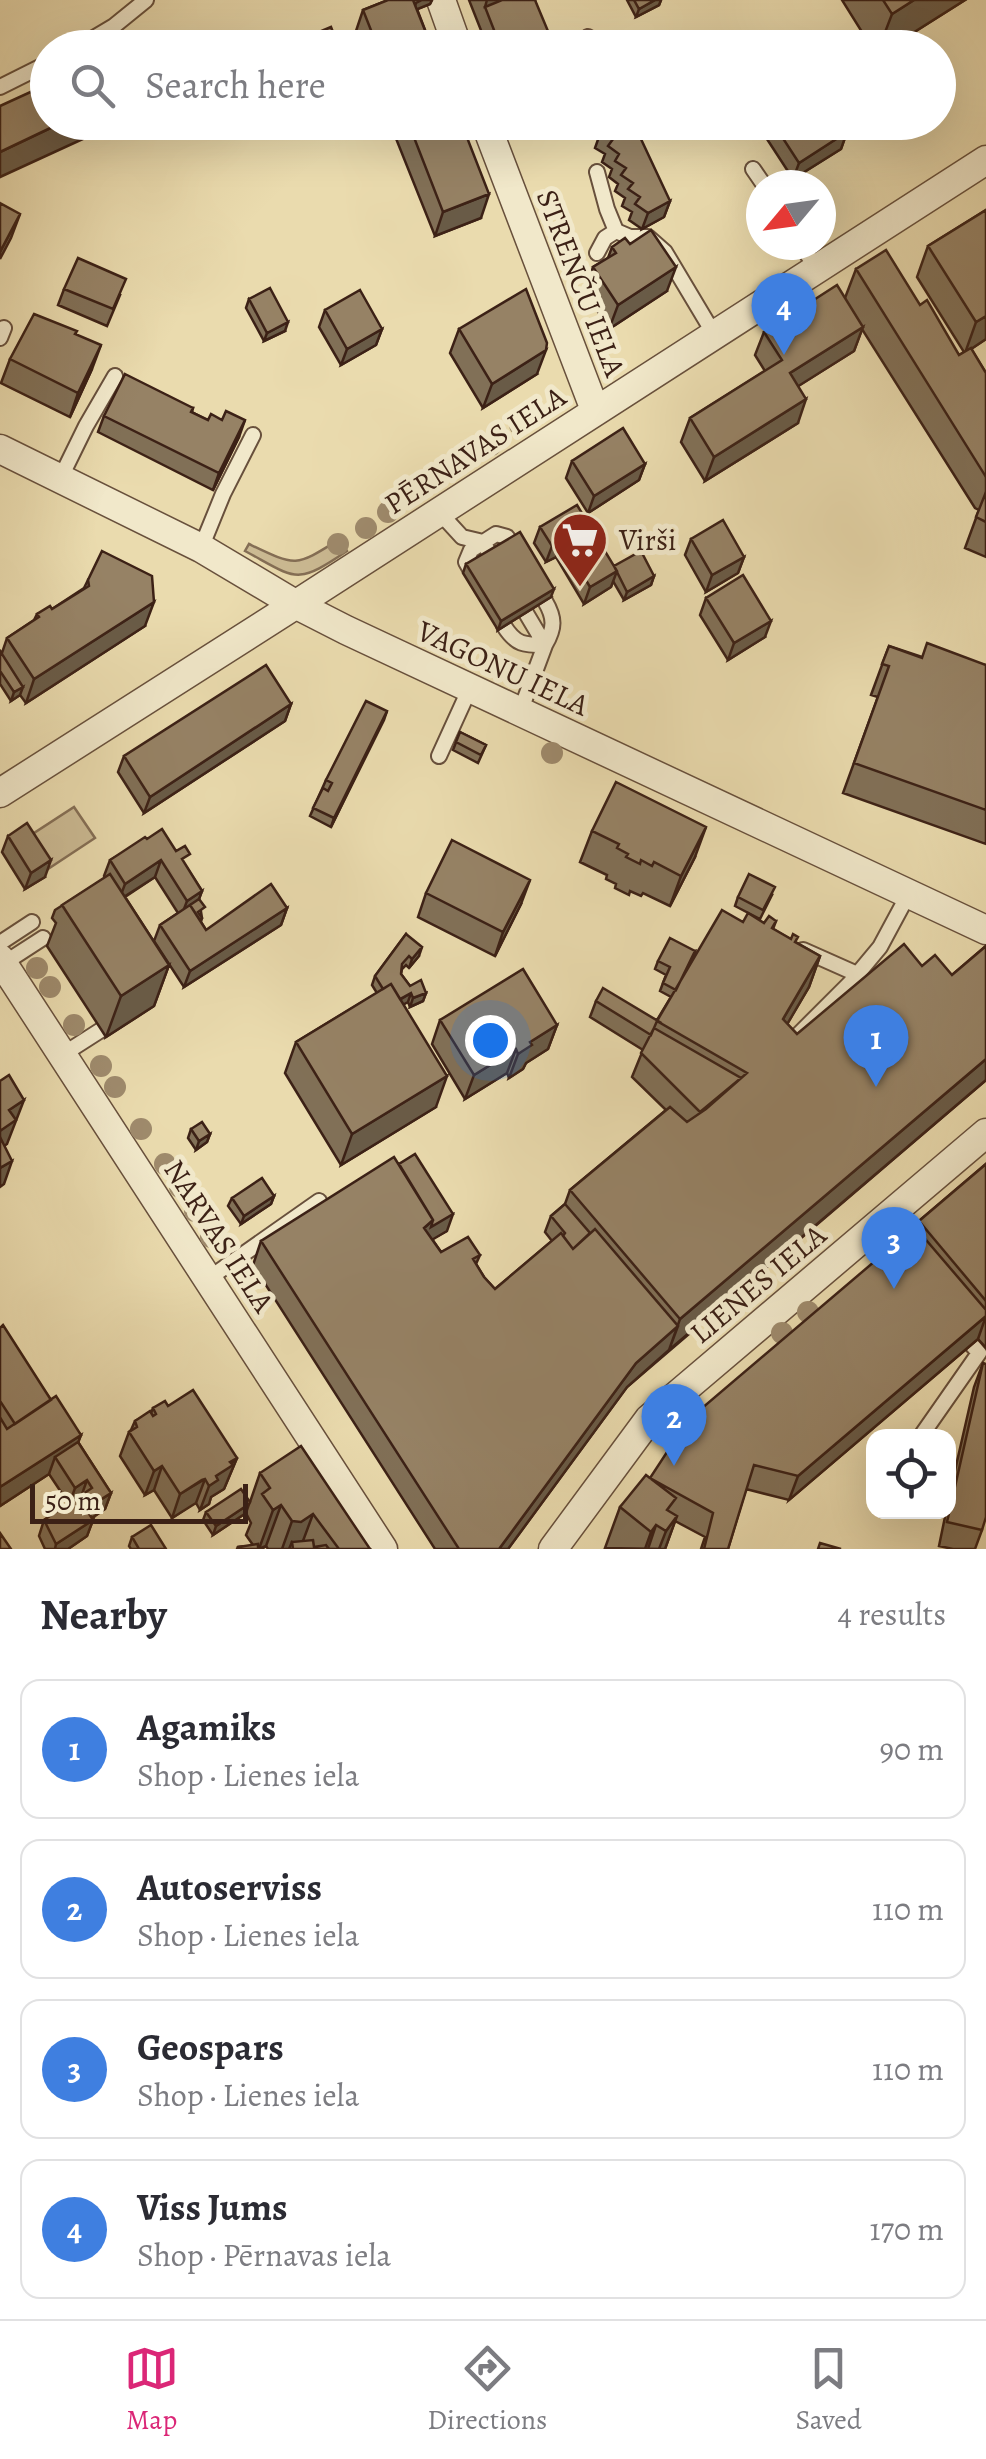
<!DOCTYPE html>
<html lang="en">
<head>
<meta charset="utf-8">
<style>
	:root { --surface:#fff; --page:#f2f2f3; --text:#2b2b33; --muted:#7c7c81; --line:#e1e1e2; --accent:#db2777 }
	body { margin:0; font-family:Alegreya,serif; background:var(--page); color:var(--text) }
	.controls { position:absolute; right:30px; bottom:30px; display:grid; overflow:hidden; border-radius:20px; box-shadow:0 10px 40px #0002 }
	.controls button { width:90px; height:90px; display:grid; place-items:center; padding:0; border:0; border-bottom:2px solid var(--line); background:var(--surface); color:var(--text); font:50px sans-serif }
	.compass { position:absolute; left:746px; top:170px; width:90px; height:90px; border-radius:50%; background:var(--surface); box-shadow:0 10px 40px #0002; rotate:241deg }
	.scale { position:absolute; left:30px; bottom:25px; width:218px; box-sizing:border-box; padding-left:10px; border:5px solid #3c2116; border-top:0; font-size:28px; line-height:35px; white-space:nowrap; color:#3c2116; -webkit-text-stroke:8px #f1e8ca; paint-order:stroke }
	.you { position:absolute; left:490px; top:1040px; width:35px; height:35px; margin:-25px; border:8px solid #fff; border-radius:50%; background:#1a73e8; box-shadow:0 0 0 15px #1a73e833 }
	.badge { display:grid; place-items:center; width:65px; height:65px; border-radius:50%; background:var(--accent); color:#fff; font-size:32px; font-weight:700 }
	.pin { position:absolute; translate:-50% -82px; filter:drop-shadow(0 2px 5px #0008) }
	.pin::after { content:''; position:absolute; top:52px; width:35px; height:30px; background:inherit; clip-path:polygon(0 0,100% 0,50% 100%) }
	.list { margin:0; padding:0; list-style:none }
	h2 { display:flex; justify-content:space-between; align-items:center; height:130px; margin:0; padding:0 40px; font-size:42px }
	h2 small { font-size:32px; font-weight:400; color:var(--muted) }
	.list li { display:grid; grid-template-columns:65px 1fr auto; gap:30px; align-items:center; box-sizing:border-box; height:140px; margin:0 20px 20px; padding:0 20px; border:2px solid var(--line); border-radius:20px }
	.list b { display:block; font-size:38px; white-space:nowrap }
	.list p { margin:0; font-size:32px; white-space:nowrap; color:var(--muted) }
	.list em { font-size:32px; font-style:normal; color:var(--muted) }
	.icon { flex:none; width:55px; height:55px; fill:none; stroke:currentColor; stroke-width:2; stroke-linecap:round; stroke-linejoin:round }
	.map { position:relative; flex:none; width:986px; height:1549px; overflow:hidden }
	.search { position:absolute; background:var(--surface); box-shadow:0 10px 40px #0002; left:30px; right:30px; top:30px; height:110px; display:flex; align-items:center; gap:25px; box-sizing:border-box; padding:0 35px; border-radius:55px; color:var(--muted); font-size:38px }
	.sheet { height:770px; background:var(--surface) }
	nav { display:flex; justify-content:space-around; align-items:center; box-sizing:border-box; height:140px; border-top:2px solid var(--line); background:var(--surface); font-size:28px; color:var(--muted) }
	nav a { display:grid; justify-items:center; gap:5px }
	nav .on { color:var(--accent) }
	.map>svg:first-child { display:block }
	.green { fill:#ccbb94; stroke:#846e55; stroke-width:2.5 }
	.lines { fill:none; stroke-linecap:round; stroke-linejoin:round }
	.lane-casing { stroke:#68503c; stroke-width:18 }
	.street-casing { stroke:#68503c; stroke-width:31 }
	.lane { stroke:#f1e8ca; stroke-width:14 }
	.street { stroke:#f1e8ca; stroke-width:28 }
	.tree { fill:#9e8a6c }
	.wall { fill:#817057; stroke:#3c2116; stroke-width:2.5 }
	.shaded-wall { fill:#695b47; stroke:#3c2116; stroke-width:2.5 }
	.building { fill:#968265; stroke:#3c2116; stroke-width:2.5 }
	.labels { text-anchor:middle; stroke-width:10; stroke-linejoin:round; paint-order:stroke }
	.street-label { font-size:30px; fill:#3c2116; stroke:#f1e8ca }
	.poi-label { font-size:30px; fill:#3c2116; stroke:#f1e8ca; text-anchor:start }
</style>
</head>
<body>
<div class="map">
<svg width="986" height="1549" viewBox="0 0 986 1549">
	<rect width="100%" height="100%" fill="#eadbae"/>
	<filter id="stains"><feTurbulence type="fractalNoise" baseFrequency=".002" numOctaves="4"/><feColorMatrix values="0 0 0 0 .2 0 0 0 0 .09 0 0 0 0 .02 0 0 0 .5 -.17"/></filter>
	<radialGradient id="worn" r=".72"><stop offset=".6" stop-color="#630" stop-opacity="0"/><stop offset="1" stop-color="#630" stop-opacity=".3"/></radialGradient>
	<path class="green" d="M340,539L347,551C295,586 297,579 245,551L249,544C297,567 295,567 340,539Z
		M74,807L95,838L48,869L28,837Z"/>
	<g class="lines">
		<g class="lane-casing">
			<path id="lane" d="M77,48L114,26L146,0
				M580,48L588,37
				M0,87L48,63
				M753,169L764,185
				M597,172L607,209L616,231L630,237H648L665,252L714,334
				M801,245L817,269
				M597,253L605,238L616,231
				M0,338L4,328
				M60,479L86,426L115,376
				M440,513L462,537L483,542L491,556
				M201,548L223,494L253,435
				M470,569L466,562L471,550L496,534L507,537L511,544
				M504,626C516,645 524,645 545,645C555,628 555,618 545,601
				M520,712L545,645L526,613
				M439,756L470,688
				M0,943L32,922
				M803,950L857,974
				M3,964L43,938
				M791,1042L850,983L880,947L908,895
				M62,1055L101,1030
				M874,1229L898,1258
				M208,1279L319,1201
				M921,1436L979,1353L972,1345"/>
		</g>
		<g class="street-casing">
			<path id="street" d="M441,0L458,48
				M485,122L595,410
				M0,449L201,548L295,604L346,630L986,930
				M0,793C330,584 658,371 986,160
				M0,959L383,1549
				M553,1549L649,1419L986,1133"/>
		</g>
		<use href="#lane" class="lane"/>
		<use href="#street" class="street"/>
	</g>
	<g class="tree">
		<circle cx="520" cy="425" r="11"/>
		<circle cx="491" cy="445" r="11"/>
		<circle cx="437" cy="476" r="11"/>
		<circle cx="388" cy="512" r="11"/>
		<circle cx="366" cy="528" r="11"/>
		<circle cx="338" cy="544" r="11"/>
		<circle cx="552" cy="753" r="11"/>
		<circle cx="37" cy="968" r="11"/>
		<circle cx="50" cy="987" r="11"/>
		<circle cx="74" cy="1025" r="11"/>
		<circle cx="101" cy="1066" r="11"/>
		<circle cx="115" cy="1087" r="11"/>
		<circle cx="141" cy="1129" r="11"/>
		<circle cx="165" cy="1164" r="11"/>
		<circle cx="180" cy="1187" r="11"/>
		<circle cx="195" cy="1211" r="11"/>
		<circle cx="211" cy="1237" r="11"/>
		<circle cx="808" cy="1312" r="11"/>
		<circle cx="782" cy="1333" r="11"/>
	</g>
	<path class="wall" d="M388,0H432L430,4L417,9L432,48H360L355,34L363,10Z
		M469,0H535L546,48H488Z
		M627,0H661L659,5L636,17Z
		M842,0H965L889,48H872Z
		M48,122H130L100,136L98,132Z
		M400,122H461L481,218L435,236L395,136Z
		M607,122L670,201L664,217L642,229L629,220L632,212L622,206L625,198L615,191L618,184L609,177L612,169L602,162L605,154L595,148L601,131Z
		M773,123L847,132L841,149L793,179L767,139Z
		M986,210V339L971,349L986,373V557L965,548L979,510L975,508L862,329L854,351L798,386V423L705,481L681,442L690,418L765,371L755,355L764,332L845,298L856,269L920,305L959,355L964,352L917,277L928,246Z
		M630,244L667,291L609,329L585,291L593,267L608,258L612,247Z
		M64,289L120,295L107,326L58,305Z
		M249,299L285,331L264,341L246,308Z
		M325,310L382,329L376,345L341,365L319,327Z
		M459,329L537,374L483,408L450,353Z
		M76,334L92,369L70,417L1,383L10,359Z
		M193,408L192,412L239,437L213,490L98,432L104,416Z
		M572,461L645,464L639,480L588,513L566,478Z
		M540,527L614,566L654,576L651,585L624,600L613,581L611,587L584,604L556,557L546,562L534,543Z
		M691,539L744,557L738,573L706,592L685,555Z
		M466,564L551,597L498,630L463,573Z
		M88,580L145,626L26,703L20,695L11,701L0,684V651L2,653L7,638L34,620L37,614L52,609L84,588Z
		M706,598L765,637L728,660L700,615Z
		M889,646L922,657L986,665V844L843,793L878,697L871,695Z
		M291,704L285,721L144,813L118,772L124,756Z
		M387,711L331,827L310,816L326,780Z
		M460,732L486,745L478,763L453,750Z
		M592,831L695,857L670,906L643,893L641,896L630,891L629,895L615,888L616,884L606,879L607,875L580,862Z
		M8,836L45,877L25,889L2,852Z
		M147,839L185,865L202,891L199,899L202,918L201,922L206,930L287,908L281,925L184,987L154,941L160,925L178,913L155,877L125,897L169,965L154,1006L106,1037L47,946L56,923L52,918L55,910L105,878L104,876L110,860Z
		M426,893L521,904L495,956L418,917Z
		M772,895L760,919L735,906L738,897Z
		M776,921L773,929L820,956L809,987L787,1024L797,1034L922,966L952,975L986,946V1080L627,1387L508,1549H435L253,1265L261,1241L447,1231L432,1239L441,1252L480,1255L476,1264L484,1277L495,1289L552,1241L545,1232L551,1216L565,1204L570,1190L666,1110L632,1077L643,1050L590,1017L596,1001L657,1020L671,997L660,991L666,975L655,969L658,961L695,951L684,974L743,922L764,923Z
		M406,934L419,956L409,968L406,965L402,969L401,974L410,986L426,993L423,1001L410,1007L408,1002L403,1004L436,1107L341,1165L285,1073L296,1042L377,993L372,985L375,976Z
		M440,1020L557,1025L548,1049L526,1063L523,1069L509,1078L507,1073L465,1099L432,1044Z
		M191,1129L210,1134L207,1142L196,1150L188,1138Z
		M986,1164V1348L978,1339L789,1500L746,1489L728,1549H701L705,1537L675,1521L665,1549L605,1548L620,1507L916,1228L919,1221Z
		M274,1196L271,1204L241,1224L228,1206L232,1198Z
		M0,1328L51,1400L81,1435L78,1442L111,1493L105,1509L92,1518L93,1520L87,1536L68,1549H45L39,1536L44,1520L69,1504L49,1474L0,1506Z
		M983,1363L982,1530L975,1549H953L939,1546L946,1512H948V1501L974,1387Z
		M168,1406L237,1458L224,1489L211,1497L209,1504L200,1510L196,1503L193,1504L172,1518L154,1490L145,1495L120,1456L129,1432L131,1430L135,1421L151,1413L153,1408Z
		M260,1473L370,1549H268L266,1546L262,1549H237L238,1547L253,1545L246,1535L251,1523L246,1513L213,1535L203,1520L206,1512L250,1502Z
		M132,1537L166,1549H131L129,1546Z"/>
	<path class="shaded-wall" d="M422,0H432L430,4L413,11L416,3Z
		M487,0H527L485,7Z
		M655,0H661L659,5L636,17L639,9Z
		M914,0H965L889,48H879L892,14Z
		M550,36L546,48H520Z
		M63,122H101L98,132L0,177V152Z
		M104,122H130L100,136Z
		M847,132L841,149L793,179L799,163Z
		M489,194L481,218L435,236L443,212Z
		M670,201L664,217L642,229L648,213Z
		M20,214L11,238L0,259V252Z
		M676,267L667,291L609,329L618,305Z
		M986,316V339L965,353L976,322Z
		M288,322L285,331L264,341L267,333Z
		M863,327L854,351L781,397L790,373Z
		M382,329L376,345L341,365L347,349Z
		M101,345L92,369L70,417L78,393Z
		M546,350L537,374L483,408L492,384Z
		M806,399L798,423L705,481L714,457Z
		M245,420L239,437L213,490L219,473Z
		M645,464L639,480L588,513L594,496Z
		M562,540L556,557L546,562L552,546Z
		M744,557L738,573L706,592L712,575Z
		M617,571L611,587L584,604L590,587Z
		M654,576L651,585L624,600L627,592Z
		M554,589L551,597L498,630L501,621Z
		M154,602L145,626L26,703L34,679Z
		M771,621L765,637L728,660L734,643Z
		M23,687L20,695L11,701L14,692Z
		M291,704L285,721L144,813L150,797Z
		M387,711L384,720L331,827L334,818Z
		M706,827L695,857L670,906L681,876Z
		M51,860L45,877L25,889L31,873Z
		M161,860L155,877L119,900L125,884Z
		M530,880L521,904L495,956L503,932Z
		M202,891L196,907L184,909L187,901Z
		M287,908L281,925L184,987L190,971Z
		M422,947L419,956L409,968L412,959Z
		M820,956L809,987L772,1050L783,1019Z
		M169,965L154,1006L106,1037L121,996Z
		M411,993L408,1002L390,1012L393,1004Z
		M426,993L423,1001L410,1007L413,998Z
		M557,1025L548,1049L526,1063L523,1069L509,1078L518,1054L530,1042Z
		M516,1049L507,1073L465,1099L474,1075Z
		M986,1059V1080L669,1350L680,1319Z
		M447,1076L436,1107L341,1165L352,1134Z
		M24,1100L7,1144L0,1149V1131L9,1110Z
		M210,1134L207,1142L196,1150L199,1141Z
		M12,1161L4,1184L0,1187V1168Z
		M274,1196L271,1204L241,1224L244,1216Z
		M453,1214L447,1231L425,1244L424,1228L433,1220Z
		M986,1316L978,1339L789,1500L798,1476Z
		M678,1326L669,1350L627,1387L508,1549H499L636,1363Z
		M81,1435L72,1459L55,1457L49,1474L0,1506V1487Z
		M237,1458L224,1489L211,1497L209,1504L200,1510L209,1486L216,1476Z
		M162,1466L154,1490L145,1495L154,1471Z
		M205,1479L196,1503L172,1518L180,1494Z
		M87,1480L81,1497L69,1505L75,1488Z
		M111,1493L105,1509L80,1526L86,1509Z
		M249,1504L246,1513L213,1535L216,1526Z
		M281,1505L266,1546L259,1549L273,1510Z
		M313,1514L300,1549L292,1542L289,1549H282L292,1521Z
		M677,1516L665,1549H659L666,1531Z
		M93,1520L87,1536L68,1549H55L56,1544Z
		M656,1525L648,1549H645L651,1532Z"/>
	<path class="building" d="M388,0H413L432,48H378L363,10Z
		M502,0H535L550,36L520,48H501L485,7Z
		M634,0H655L639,9Z
		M883,0H914L892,14Z
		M331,27L338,45L332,48H281Z
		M208,39L212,48H187Z
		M48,84V122H63L0,152V106Z
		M408,122H461L489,194L443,212Z
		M607,122H633L670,201L648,213L635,204L640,197L628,189L633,183L621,175L626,168L615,161L619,154L608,146L613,139L601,131Z
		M840,122L847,132L799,163L773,123Z
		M0,203L20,214L0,252Z
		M986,210V316L976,322L928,246Z
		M651,230L676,267L618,305L593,267L616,253L612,247L625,238L630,244Z
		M886,250L920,305L927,300L959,355L971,348L986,373V477L856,269Z
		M78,258L126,279L113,309L64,289Z
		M837,285L863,327L790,373L806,399L714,457L690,418L782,360L764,332Z
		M270,288L288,322L267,333L249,299Z
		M526,289L547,343L546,350L492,384L459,329Z
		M360,290L382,329L347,349L325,310Z
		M34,314L77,331L75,334L101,345L78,393L10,359Z
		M125,374L193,408L191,412L208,420L211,414L222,420L226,411L245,420L219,473L104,416Z
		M623,428L645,464L594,496L572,461Z
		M986,492V522L976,517Z
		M577,505L617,571L590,587L562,540L552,546L540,527Z
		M723,520L744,557L712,575L691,539Z
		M520,532L554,589L501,621L466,564Z
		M102,551L152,576L154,602L34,679L7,638L39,617L37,614L50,606L52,609L89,586L88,580Z
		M641,551L654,576L627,592L614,566Z
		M743,575L771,621L734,643L706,598Z
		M927,643L986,665V810L854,763L889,666L882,664L889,646L922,658Z
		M0,651L23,687L14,692L0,671Z
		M266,665L291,704L150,797L124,756Z
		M366,701L387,711L334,818L313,808L323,788L328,791L332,783L326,780Z
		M460,732L486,745L481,755L456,742Z
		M616,782L706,827L681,876L654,862L652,866L641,860L640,864L626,857L628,854L617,848L619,844L592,831Z
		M27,823L51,860L31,873L8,836Z
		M162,829L176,851L185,846L190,854L182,859L202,891L187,901L161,860L125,884L110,860L145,837L147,839Z
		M452,840L530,880L503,932L426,893Z
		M110,874L169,965L121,996L62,905Z
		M749,874L775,887L763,910L738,897Z
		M271,884L287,908L190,971L160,925L190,905L206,930Z
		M199,899L205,907L198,912L202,918L200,920L190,905L184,909Z
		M722,910L743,922L748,913L764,923L769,916L776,921L772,928L791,939L793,934L798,937L795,942L820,956L783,1019L797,1034L904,944L922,966L935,955L952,975L986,946V1059L680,1319L570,1190L670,1107L687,1122L706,1109L747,1073L657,1021Z
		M406,934L422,947L412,959L409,956L402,964L401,974L410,986L421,980L426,993L413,998L411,993L400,999L391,984L383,989L375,976Z
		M670,938L695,951L676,990L663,983L670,967L658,961Z
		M523,969L557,1025L530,1042L532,1045L518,1054L516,1049L474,1075L440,1020Z
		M391,984L447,1076L352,1134L296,1042Z
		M603,988L658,1021H657L651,1035L596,1001Z
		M654,1028L741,1078L700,1112L641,1053Z
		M9,1075L24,1100L9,1110L16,1120L0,1131V1081Z
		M202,1122L210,1134L199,1141L191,1129Z
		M0,1137L12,1161L0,1168Z
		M415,1154L453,1214L431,1227L433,1220L399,1164Z
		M394,1157L433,1220L424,1228L441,1252L468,1237L480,1255L473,1259L484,1277L495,1289L561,1233L573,1249L595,1229L678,1326L636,1363L499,1549H459L261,1241Z
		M986,1164V1301L919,1221Z
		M262,1178L274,1196L244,1216L232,1198Z
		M565,1204L590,1233L573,1249L563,1236L565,1233L551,1216Z
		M915,1227L986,1310V1316L798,1476L754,1465L728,1549H704L713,1513L650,1478L688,1420Z
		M3,1325L51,1400L15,1424L0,1401V1328Z
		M983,1363L986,1364V1517L982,1530L947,1522Z
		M193,1390L237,1458L230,1462L233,1465L216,1476L218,1480L209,1486L205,1479L202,1480L180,1494L162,1466L154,1471L129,1432L137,1427L135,1421L150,1411L153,1416L156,1414L153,1408L165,1401L168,1406Z
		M56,1396L81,1435L0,1487V1420L1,1419L7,1429Z
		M78,1442L111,1493L86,1509L93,1520L56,1544L44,1520L92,1488L87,1480L75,1488L55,1457Z
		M301,1446L370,1549H339L313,1514L301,1522L292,1521L281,1505L273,1510L262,1494L270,1488L260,1473Z
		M646,1475L676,1498L667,1510L677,1516L666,1531L656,1525L651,1532L620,1507Z
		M241,1489L250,1502L249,1504L216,1526L206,1512Z
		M151,1525L166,1549H139L132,1537Z
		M0,1533L11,1549H0Z
		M313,1540L314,1547L326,1545L329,1549H293L292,1542Z
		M820,1543L841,1549H818Z
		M258,1544V1549H238V1547Z"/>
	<defs>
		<g id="supermarket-pin" transform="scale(2.875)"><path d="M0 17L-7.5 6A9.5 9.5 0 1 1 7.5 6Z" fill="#8f2418" stroke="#f1e8ca"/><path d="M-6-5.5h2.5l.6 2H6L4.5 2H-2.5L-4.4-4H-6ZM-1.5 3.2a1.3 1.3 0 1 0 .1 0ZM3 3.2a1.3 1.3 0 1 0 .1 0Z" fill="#fff"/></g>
	</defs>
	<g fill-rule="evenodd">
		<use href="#supermarket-pin" x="580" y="540"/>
	</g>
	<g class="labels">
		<g class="street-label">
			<text transform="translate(581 283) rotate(69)" y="10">STRENČU IELA</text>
			<text transform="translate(475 450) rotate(-33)" y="10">PĒRNAVAS IELA</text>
			<text transform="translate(503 668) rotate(25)" y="10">VAGONU IELA</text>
			<text transform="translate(219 1236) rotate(57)" y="10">NARVAS IELA</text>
			<text transform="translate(758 1284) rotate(-40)" y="10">LIENES IELA</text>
		</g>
		<g class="poi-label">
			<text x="619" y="550">Virši</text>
		</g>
	</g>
	<rect width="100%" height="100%" filter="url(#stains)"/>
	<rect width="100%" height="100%" fill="url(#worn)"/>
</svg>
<div class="controls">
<button><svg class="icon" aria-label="locate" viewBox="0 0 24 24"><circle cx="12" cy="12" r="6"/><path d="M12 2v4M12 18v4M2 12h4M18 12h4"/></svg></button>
</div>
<svg class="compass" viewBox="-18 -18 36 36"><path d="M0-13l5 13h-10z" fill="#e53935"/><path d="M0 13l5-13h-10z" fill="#7c7c81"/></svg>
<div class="scale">50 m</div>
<div class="you"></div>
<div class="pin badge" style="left:876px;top:1087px;background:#3f7fe0">1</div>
<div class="pin badge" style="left:674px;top:1466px;background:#3f7fe0">2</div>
<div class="pin badge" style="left:894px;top:1289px;background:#3f7fe0">3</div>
<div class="pin badge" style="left:784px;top:355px;background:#3f7fe0">4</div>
<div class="search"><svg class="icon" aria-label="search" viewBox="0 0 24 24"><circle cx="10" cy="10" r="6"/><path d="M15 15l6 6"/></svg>Search here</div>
</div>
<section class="sheet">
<h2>Nearby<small>4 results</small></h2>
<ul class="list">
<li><span class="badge" style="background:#3f7fe0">1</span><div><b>Agamiks</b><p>Shop · Lienes iela</p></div><em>90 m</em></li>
<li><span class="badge" style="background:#3f7fe0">2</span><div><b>Autoserviss</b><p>Shop · Lienes iela</p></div><em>110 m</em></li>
<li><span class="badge" style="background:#3f7fe0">3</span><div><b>Geospars</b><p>Shop · Lienes iela</p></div><em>110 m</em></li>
<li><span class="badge" style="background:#3f7fe0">4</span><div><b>Viss Jums</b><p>Shop · Pērnavas iela</p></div><em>170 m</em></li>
</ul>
</section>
<nav>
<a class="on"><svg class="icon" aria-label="map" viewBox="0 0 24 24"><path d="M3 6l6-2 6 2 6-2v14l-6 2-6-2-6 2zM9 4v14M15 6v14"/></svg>Map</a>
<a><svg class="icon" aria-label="directions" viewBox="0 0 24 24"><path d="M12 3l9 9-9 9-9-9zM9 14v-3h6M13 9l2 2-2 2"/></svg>Directions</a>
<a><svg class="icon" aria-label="saved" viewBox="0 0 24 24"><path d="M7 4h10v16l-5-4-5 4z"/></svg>Saved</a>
</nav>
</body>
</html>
